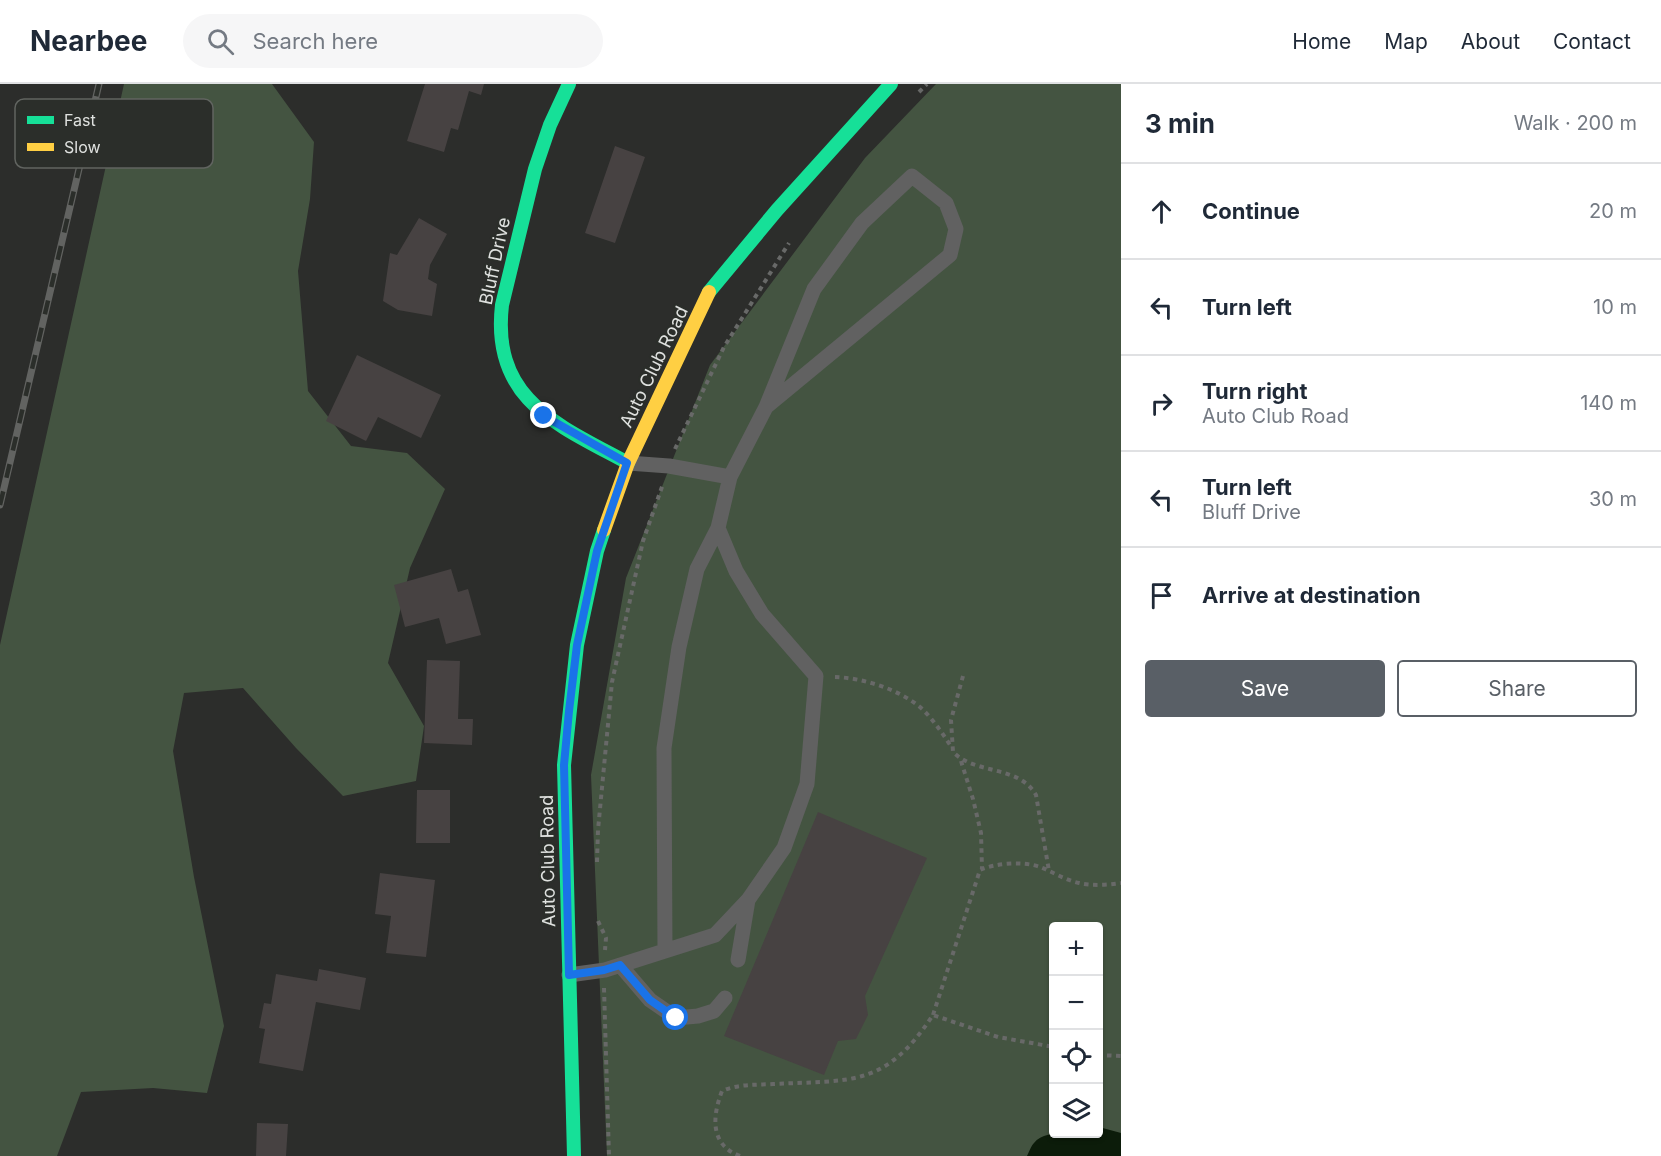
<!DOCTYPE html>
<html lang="en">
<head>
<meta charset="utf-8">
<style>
	:root { --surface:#fff; --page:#f6f6f7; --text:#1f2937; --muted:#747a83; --line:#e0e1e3; --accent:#595f66 }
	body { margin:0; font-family:Inter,sans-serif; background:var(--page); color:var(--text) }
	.controls { position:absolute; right:18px; bottom:18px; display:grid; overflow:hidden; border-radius:6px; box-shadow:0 2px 4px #0004 }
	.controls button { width:54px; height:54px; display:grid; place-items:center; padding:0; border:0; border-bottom:2px solid var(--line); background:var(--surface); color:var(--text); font:30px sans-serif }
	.stop { position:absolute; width:18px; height:18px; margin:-14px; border:4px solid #1a73e8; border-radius:50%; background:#fff }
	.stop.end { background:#1a73e8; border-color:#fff; box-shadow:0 2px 6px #0008 }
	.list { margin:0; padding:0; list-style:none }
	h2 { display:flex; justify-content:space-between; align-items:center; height:78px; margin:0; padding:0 24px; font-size:26px }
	h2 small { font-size:20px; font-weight:400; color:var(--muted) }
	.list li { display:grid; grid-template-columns:39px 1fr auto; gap:18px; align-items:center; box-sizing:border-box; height:96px; padding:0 24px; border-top:2px solid var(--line) }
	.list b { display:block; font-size:22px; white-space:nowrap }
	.list p { margin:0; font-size:20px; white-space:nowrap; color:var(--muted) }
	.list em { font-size:20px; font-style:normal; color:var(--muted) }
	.actions { display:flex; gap:12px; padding:18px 24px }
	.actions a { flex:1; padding:14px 0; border:2px solid var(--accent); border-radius:6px; text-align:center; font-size:21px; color:var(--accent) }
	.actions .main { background:var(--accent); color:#fff }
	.icon { flex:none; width:33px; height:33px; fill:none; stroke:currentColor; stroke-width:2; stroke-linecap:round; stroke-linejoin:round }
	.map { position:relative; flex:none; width:1121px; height:1072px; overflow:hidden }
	header { display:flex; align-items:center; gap:36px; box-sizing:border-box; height:84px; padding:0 30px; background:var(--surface); border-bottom:2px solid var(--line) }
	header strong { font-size:28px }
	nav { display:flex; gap:33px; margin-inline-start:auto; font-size:21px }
	.search { width:420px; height:54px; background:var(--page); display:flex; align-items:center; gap:15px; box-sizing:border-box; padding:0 21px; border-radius:33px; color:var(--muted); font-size:22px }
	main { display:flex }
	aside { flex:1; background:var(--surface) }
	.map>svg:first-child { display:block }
	.green { fill:#445441; fill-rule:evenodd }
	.water { fill:#0c1c0a }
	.building { fill:#474242 }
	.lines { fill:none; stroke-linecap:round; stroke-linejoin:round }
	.path { stroke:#686968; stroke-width:4; stroke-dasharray:4.5 4.5; stroke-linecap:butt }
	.lane { stroke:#616161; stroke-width:15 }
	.fast { stroke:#16e098; stroke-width:14 }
	.slow { stroke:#ffcf43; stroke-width:14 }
	.rail-casing { stroke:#626361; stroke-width:7 }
	.rail { stroke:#2b2e2a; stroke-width:4.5; stroke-dasharray:14; stroke-linecap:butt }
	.route { stroke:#1a73e8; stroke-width:8 }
	.labels { text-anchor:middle; stroke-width:4.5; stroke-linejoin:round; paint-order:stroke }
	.street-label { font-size:18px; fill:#dfe1df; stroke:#2b2e2a }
	.key { fill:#2b2e2a; stroke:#616460; stroke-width:1.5 }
	.key-label { font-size:16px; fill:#dfe1df }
</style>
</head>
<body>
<header>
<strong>Nearbee</strong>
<div class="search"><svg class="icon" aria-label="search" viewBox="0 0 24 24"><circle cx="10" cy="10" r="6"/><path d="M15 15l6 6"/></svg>Search here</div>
<nav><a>Home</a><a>Map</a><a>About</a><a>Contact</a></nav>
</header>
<main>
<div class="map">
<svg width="1121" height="1072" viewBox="0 0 1121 1072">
	<rect width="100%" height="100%" fill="#2c2d2b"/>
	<path class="green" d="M124,0H272L314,58L310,115L298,187L308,307L351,362L407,369L445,405L410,484L388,579L424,642L416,697L343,712L296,664L243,604L184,609L173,667L194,793L224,942L207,1009L153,1004L81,1008L57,1072H0V561Z
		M936,0H1121V1072H607L591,691L626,494L710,281L865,74ZM1054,842H1098V1050H1054Z"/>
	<path class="water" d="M1099,1043L1121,1049V1072H1027C1029,1068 1031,1062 1034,1059C1046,1044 1080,1050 1098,1050Z"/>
	<path class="building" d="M425,0H484L481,11L469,7L458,46L451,44L444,68L407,57Z
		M615,62L645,73L615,159L585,149Z
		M419,134L447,150L430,181L428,195L437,200L432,232L398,226L383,217L390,169L397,171Z
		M357,271L441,311L421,354L378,333L366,357L326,337Z
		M451,485L458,508L468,505L481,551L446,560L439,534L405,543L394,501Z
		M427,576L460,577L458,635H473L472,661L424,659Z
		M417,706H450V759H416Z
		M818,728L927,774L865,912L868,931L856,955L838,957L824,991L724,952Z
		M380,789L435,796L426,873L386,869L391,832L375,830Z
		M319,885L366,894L360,926L316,918L303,987L259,979L265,945L259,944L264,919L271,920L276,890L317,897Z
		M257,1039L288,1040L286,1072H256Z"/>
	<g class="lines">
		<path class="path" d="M919,8L927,0
			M675,365L724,263L789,159
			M963,592L951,636L953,668C976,691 1019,681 1036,711L1049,787
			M835,593C863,594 898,605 920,623C932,634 941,647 950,661
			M961,677L973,715L981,749L982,785
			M597,778L598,746L612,598L643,457L663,400
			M598,837L606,854L605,866
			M604,904L609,1072
			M933,931L980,786C995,779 1024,777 1040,783C1053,788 1065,796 1079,799C1092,802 1108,801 1121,799
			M1098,971L1121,972
			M740,1072C710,1061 712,1033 722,1007C738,1000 755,1001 773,1000C851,996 885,1004 933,931L998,953L1054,963"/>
		<path class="lane" d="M628,379L669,382L730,393
			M665,867L664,664L679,563L697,485L718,444
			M738,876L748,816
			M620,881L650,916L676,934L698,932L714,927L725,914
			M569,891L605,886L715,851L748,816L784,764L807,700L816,592L762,530L736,487L718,444L730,393L766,323L950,171L956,145L946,119L912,92L862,139L814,205L766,323"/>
		<path class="fast" d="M569,0L550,41L535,85L502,221C491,316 558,341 628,379
			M709,208L777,126L891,0
			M574,1072L564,681L577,561L597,467L604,446"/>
		<path class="slow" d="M604,446L628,379L709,208"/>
		<g class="rail-casing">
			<path id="rail" d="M0,421L99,0"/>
		</g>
		<use href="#rail" class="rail"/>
	</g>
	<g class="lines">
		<path class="route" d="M544,332L627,379L597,467L577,561L569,627L564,681L569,891L604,886L620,881L650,916L676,934"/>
	</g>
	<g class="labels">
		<g class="street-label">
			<text transform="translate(495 177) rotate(-78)" y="6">Bluff Drive</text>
			<text transform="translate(654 283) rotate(-64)" y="6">Auto Club Road</text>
			<text transform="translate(548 777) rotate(-91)" y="6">Auto Club Road</text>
		</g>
	</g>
	<rect x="15" y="15" width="198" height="69" rx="9" class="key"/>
	<rect x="27" y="32" width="27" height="8" fill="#16e098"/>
	<rect x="27" y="59" width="27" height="8" fill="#ffcf43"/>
	<g class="key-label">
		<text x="64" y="42">Fast</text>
		<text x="64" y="69">Slow</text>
	</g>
</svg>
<div class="controls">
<button>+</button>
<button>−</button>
<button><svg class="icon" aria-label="locate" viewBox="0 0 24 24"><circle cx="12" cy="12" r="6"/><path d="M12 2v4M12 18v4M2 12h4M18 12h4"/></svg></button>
<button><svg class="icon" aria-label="layers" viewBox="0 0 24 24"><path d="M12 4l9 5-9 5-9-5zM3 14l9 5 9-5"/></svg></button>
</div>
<div class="stop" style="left:676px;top:934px"></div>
<div class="stop end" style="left:544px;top:332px"></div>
</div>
<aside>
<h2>3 min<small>Walk · 200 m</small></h2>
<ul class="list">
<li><svg class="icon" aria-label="ahead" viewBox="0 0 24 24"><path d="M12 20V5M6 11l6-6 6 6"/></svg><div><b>Continue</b></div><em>20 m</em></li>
<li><svg class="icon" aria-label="left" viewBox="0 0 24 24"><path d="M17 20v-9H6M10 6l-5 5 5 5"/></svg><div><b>Turn left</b></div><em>10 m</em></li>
<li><svg class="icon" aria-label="right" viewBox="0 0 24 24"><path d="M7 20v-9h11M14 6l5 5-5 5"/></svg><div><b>Turn right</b><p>Auto Club Road</p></div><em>140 m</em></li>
<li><svg class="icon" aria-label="left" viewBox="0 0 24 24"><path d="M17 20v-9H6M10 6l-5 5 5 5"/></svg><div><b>Turn left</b><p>Bluff Drive</p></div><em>30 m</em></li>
<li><svg class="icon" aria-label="arrive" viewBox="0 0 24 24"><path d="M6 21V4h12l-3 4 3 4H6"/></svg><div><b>Arrive at destination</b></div></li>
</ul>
<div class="actions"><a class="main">Save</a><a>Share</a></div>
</aside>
</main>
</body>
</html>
